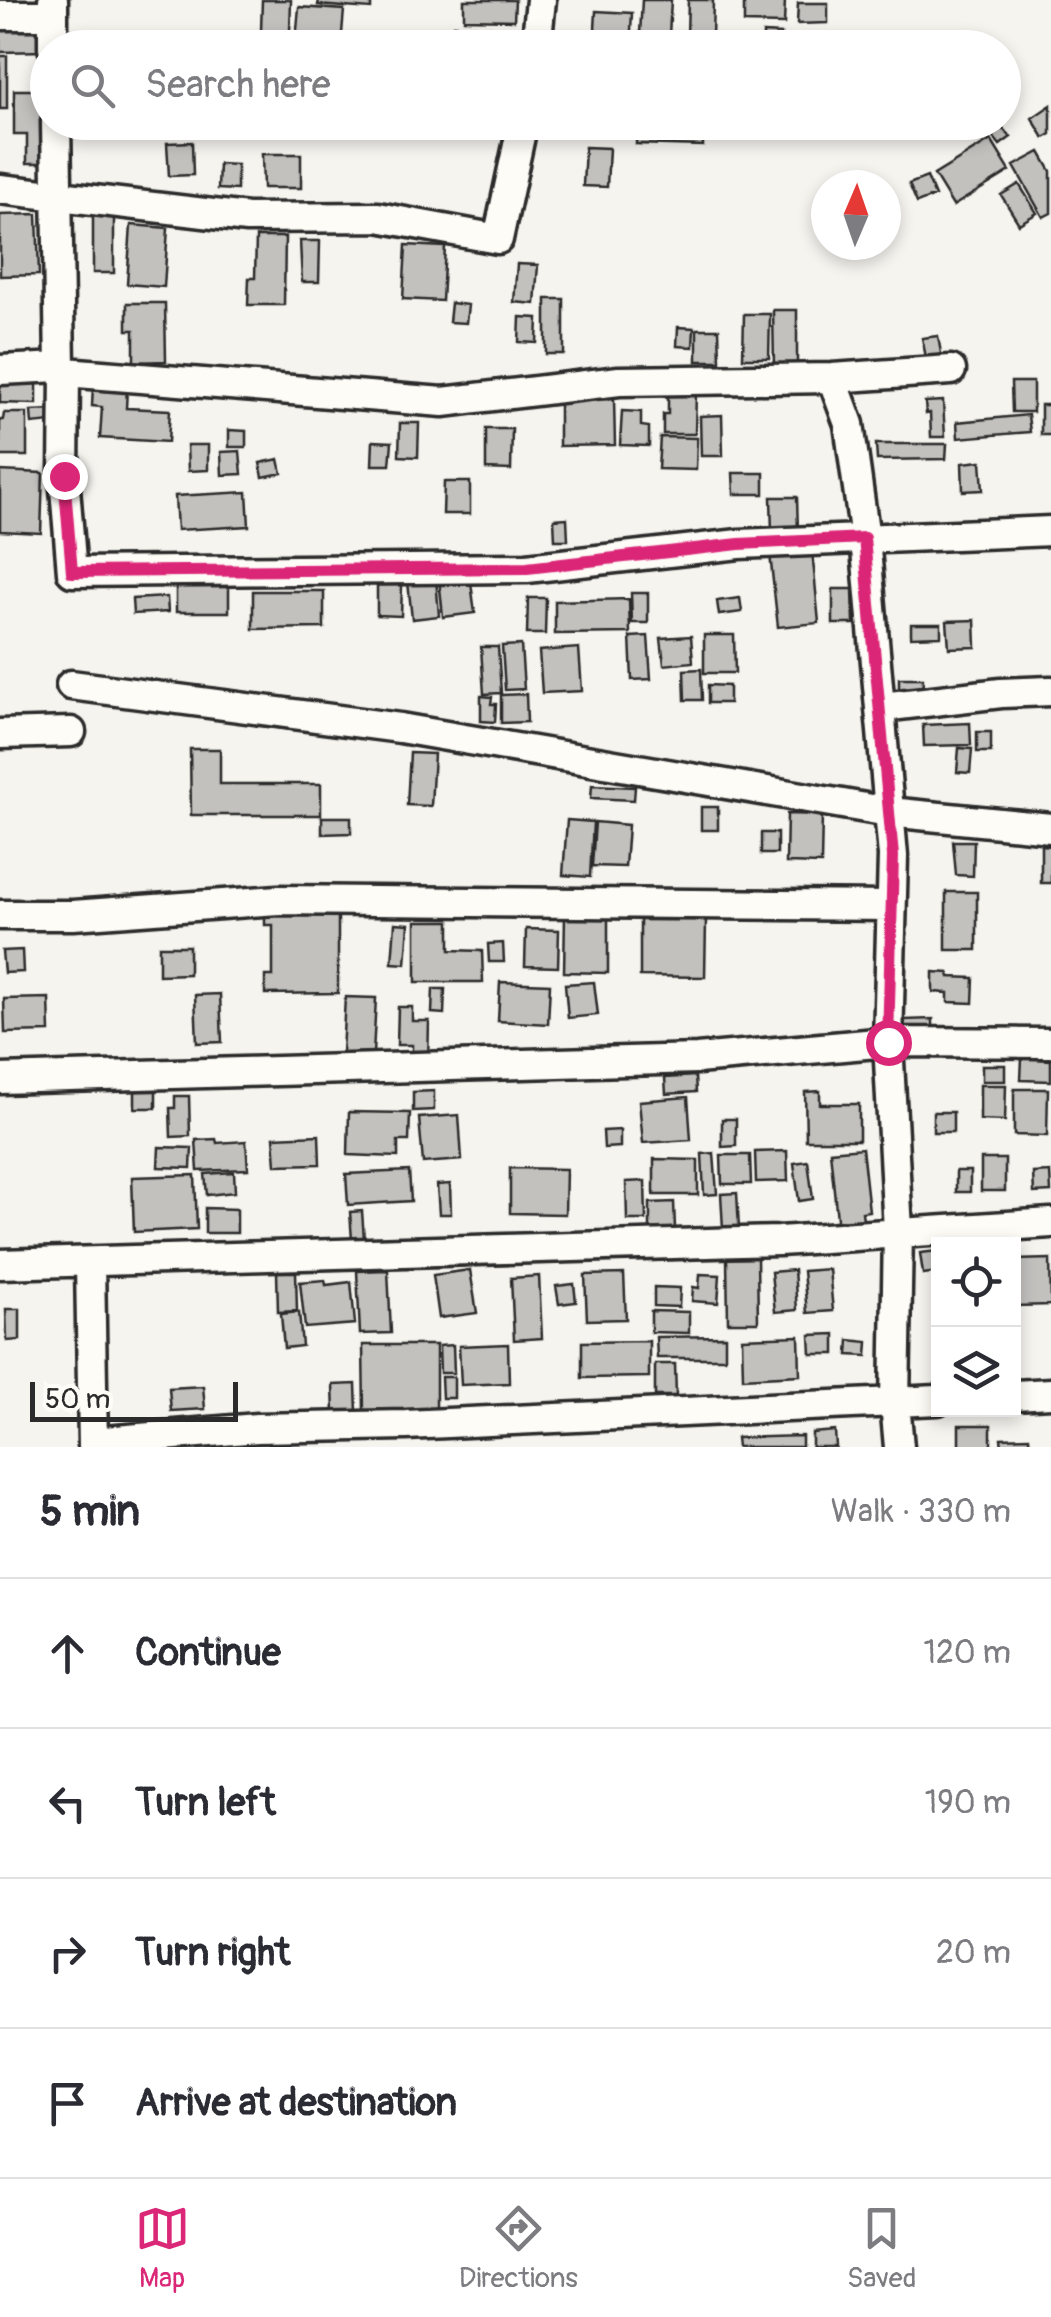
<!DOCTYPE html>
<html lang="en">
<head>
<meta charset="utf-8">
<style>
	:root { --surface:#fff; --page:#f2f2f3; --text:#2b2b33; --muted:#7c7c81; --line:#e1e1e2; --accent:#db2777 }
	body { margin:0; font-family:Pangolin,sans-serif; background:var(--page); color:var(--text) }
	.controls { position:absolute; right:30px; bottom:30px; display:grid; overflow:hidden; border-radius:0px; box-shadow:0 5px 15px #0003 }
	.controls button { width:90px; height:90px; display:grid; place-items:center; padding:0; border:0; border-bottom:2px solid var(--line); background:var(--surface); color:var(--text); font:50px sans-serif }
	.compass { position:absolute; left:811px; top:170px; width:90px; height:90px; border-radius:50%; background:var(--surface); box-shadow:0 5px 15px #0003; rotate:2deg }
	.scale { position:absolute; left:30px; bottom:25px; width:208px; box-sizing:border-box; padding-left:10px; border:5px solid #2b2b2b; border-top:0; font-size:28px; line-height:35px; white-space:nowrap; color:#2b2b2b; -webkit-text-stroke:8px #fdfcf7; paint-order:stroke }
	.stop { position:absolute; width:30px; height:30px; margin:-22px; border:8px solid #db2777; border-radius:50%; background:#fff }
	.stop.end { background:#db2777; border-color:#fff; box-shadow:0 2px 10px #0008 }
	.list { margin:0; padding:0; list-style:none }
	h2 { display:flex; justify-content:space-between; align-items:center; height:130px; margin:0; padding:0 40px; font-size:42px }
	h2 small { font-size:32px; font-weight:400; color:var(--muted) }
	.list li { display:grid; grid-template-columns:65px 1fr auto; gap:30px; align-items:center; box-sizing:border-box; height:150px; padding:0 40px; border-top:2px solid var(--line) }
	.list b { display:block; font-size:38px; white-space:nowrap }
	.list em { font-size:32px; font-style:normal; color:var(--muted) }
	.icon { flex:none; width:55px; height:55px; fill:none; stroke:currentColor; stroke-width:2; stroke-linecap:round; stroke-linejoin:round }
	.map { position:relative; flex:none; width:1051px; height:1447px; overflow:hidden }
	.search { position:absolute; background:var(--surface); box-shadow:0 5px 15px #0003; left:30px; right:30px; top:30px; height:110px; display:flex; align-items:center; gap:25px; box-sizing:border-box; padding:0 35px; border-radius:55px; color:var(--muted); font-size:38px }
	.sheet { height:730px; background:var(--surface) }
	nav { display:flex; justify-content:space-around; align-items:center; box-sizing:border-box; height:140px; border-top:2px solid var(--line); background:var(--surface); font-size:28px; color:var(--muted) }
	nav a { display:grid; justify-items:center; gap:5px }
	nav .on { color:var(--accent) }
	.map>svg:first-child { display:block }
	.building { fill:#c2c1be; stroke:#2b2b2b; stroke-width:2.5 }
	.lines { fill:none; stroke-linecap:round; stroke-linejoin:round }
	.street-casing { stroke:#2b2b2b; stroke-width:35 }
	.street { stroke:#fdfcf7; stroke-width:28 }
	.route { stroke:#db2777; stroke-width:12 }
</style>
</head>
<body>
<div class="map">
<svg width="1051" height="1447" viewBox="0 0 1051 1447">
	<rect width="100%" height="100%" fill="#f5f4ef"/>
	<filter id="ink" filterUnits="userSpaceOnUse"><feTurbulence type="fractalNoise" baseFrequency=".01" numOctaves="2"/><feDisplacementMap in="SourceGraphic" scale="20" xChannelSelector="R" yChannelSelector="G"/><feConvolveMatrix kernelMatrix="1 2 1 2 8 2 1 2 1" color-interpolation-filters="sRGB"/></filter>
	<g filter="url(#ink)">
		<path class="building" d="M262,0H291L290,32L261,31Z
			M319,0H371V9L318,5Z
			M464,0H515L514,20L464,19Z
			M642,0H671L669,36L640,34Z
			M688,0H713L712,37H687Z
			M744,0H785L784,24L744,23Z
			M798,3H828V23L797,24Z
			M299,7L344,10L341,45L296,41Z
			M596,11L632,13L630,48H594Z
			M44,17L45,51L0,52V18Z
			M454,25L490,27L489,48H453Z
			M763,33L781,34V48H753V41H763Z
			M0,56H7V109H0Z
			M14,90H45L46,163H27V135H14Z
			M1051,105V134L1044,138L1032,118Z
			M97,122H160L159,131L97,130Z
			M637,122H703V146L636,144Z
			M996,122L1011,137L1000,145L987,129Z
			M721,123L743,124V137H720Z
			M991,140L1010,171L953,206L934,175Z
			M192,142L193,175L169,176L167,143Z
			M585,147L609,148L607,187L583,186Z
			M1040,152L1051,171V213L1043,217L1014,166Z
			M262,154H301V188H263Z
			M219,164L237,165V190L218,189Z
			M927,177L935,196L917,203L909,184Z
			M1019,184L1037,213L1019,224L1001,195Z
			M114,212V273H93V213Z
			M37,214L39,275L0,276V215Z
			M131,225L168,228L164,287L127,284Z
			M256,237H285L284,305H248L249,278H255Z
			M300,241H320L319,282H302Z
			M406,245L445,247L442,301L403,299Z
			M517,264L538,265L535,304L514,302Z
			M546,299H564V354H546Z
			M127,303H165L166,361L134,362V330H127Z
			M451,303L468,305L466,323L449,322Z
			M773,310H797V366H774Z
			M744,314H770L769,358H743Z
			M520,317L538,318L537,343L519,342Z
			M678,327L694,328L693,347L677,346Z
			M697,329H719L720,361H697Z
			M938,336L942,359L927,362L922,338Z
			M0,376L37,377V404L0,403Z
			M1011,382H1033V412H1012Z
			M93,386L127,388L126,408L170,410L168,442L100,438L102,407L92,406Z
			M668,391H696L695,434H663V414H668Z
			M614,399L615,445L559,446V400Z
			M943,401L945,437H931L930,413L926,414L925,402Z
			M1041,405H1051V435H1041Z
			M51,410L52,422L32,424L31,411Z
			M622,411L641,412V426L649,427V446L620,445Z
			M4,413H27V456H0V420H3Z
			M722,415L723,456H701L700,416Z
			M1028,415L1030,432L958,438L957,422Z
			M400,423H419L418,457L399,456Z
			M486,429H512L511,470L486,469Z
			M229,430L246,431V447H229Z
			M660,437L697,438L696,470L658,469Z
			M373,441L392,442L390,465H372Z
			M876,444H947L946,459L877,460Z
			M187,445H208V470L188,471Z
			M240,451L242,474L222,475L221,452Z
			M279,459L282,473L263,477L260,463Z
			M981,461L983,490L963,491L962,463Z
			M0,471L43,473L41,533L0,531Z
			M733,473H764V494H734Z
			M444,482H470V514H443Z
			M247,492L249,526L177,530L175,496Z
			M771,497H797L798,533H772Z
			M567,518L568,540H555L554,519Z
			M812,550L819,623L778,627L770,554Z
			M470,575L475,613L443,617L439,578Z
			M436,578L439,616L412,619L408,582Z
			M377,585H402L401,616L377,615Z
			M176,587H229V612H176Z
			M833,589H853L854,624H833Z
			M253,591H324V628L253,629Z
			M631,593H648V623H632Z
			M167,597L168,612L133,614L132,599Z
			M528,598H546L545,634H527Z
			M740,598L742,612L719,615L717,601Z
			M629,599L630,633L555,634V601Z
			M975,620L976,647L949,648L947,621Z
			M911,624H941V636L911,637Z
			M704,635H734L735,673H704Z
			M648,636L651,679L632,680L630,637Z
			M691,636L693,662L664,665L661,638Z
			M521,645L524,689L505,690L502,646Z
			M481,647H498L501,693L484,694Z
			M579,648L582,691L542,693L539,651Z
			M701,669L702,700H685L684,670Z
			M899,678H923L922,696L899,695Z
			M708,685L729,686V703H708Z
			M526,694L527,722L501,723V695Z
			M481,696L492,697L491,704H496L495,722L481,721Z
			M970,723L971,745L924,746L923,725Z
			M977,732H991V752H977Z
			M959,748L972,749L970,773L957,772Z
			M190,749H220V784H321V815H191Z
			M410,753L434,754L431,806L407,805Z
			M592,785L635,787L634,800L591,798Z
			M701,807H718V830H701Z
			M787,814L822,815L821,864L786,863Z
			M322,817H351V833L322,834Z
			M567,820L593,822L590,877L563,875Z
			M595,822L628,825L625,867L592,866Z
			M761,833H777V854H761Z
			M953,841H974L973,876L956,875Z
			M1041,845L1051,846V883H1041Z
			M946,892H977V950H946Z
			M265,913H338V993L265,994V976H273V925H265Z
			M565,914L608,915V973L564,972Z
			M640,920H706L705,977L640,976Z
			M416,921H450V950L482,951L483,982H416Z
			M395,923L409,924L406,964L392,963Z
			M526,929L559,930L558,967L525,966Z
			M503,943L504,962H489L488,944Z
			M159,946H189V974L159,975Z
			M22,950L23,972L4,973L2,951Z
			M933,972L949,973V977L974,978L973,1003L948,1002V993L933,992Z
			M500,982L550,984L548,1024L498,1021Z
			M594,982L598,1015L568,1018L565,984Z
			M433,989H445L444,1014L432,1013Z
			M220,994L222,1042L197,1043L195,995Z
			M345,997L376,998L373,1054L342,1053Z
			M49,998L50,1032L5,1033L4,999Z
			M398,1007H412V1021H429L428,1064L412,1063V1045H397Z
			M933,1019V1039H904V1020Z
			M1022,1058L1051,1060V1081L1021,1080Z
			M982,1065H1005V1081H982Z
			M695,1076L696,1092L666,1094L665,1078Z
			M980,1085H1006L1005,1121L980,1120Z
			M1014,1089H1048L1047,1136L1014,1135Z
			M135,1091H156V1108H135Z
			M434,1091V1110L413,1111V1092Z
			M820,1091V1104H859V1140H806L805,1092Z
			M175,1096H189L190,1136L171,1137L170,1108H175Z
			M688,1097L691,1140L643,1143L639,1101Z
			M349,1112L410,1113L409,1141H398V1157L348,1155Z
			M933,1112H953V1132H933Z
			M459,1115L462,1160L423,1163L419,1118Z
			M722,1119H736V1146L722,1147Z
			M620,1130V1147L604,1148L603,1131Z
			M319,1135L320,1164L276,1165L274,1137Z
			M216,1139L217,1143L246,1141L248,1169L198,1171L196,1140Z
			M159,1147L192,1148L191,1168L158,1167Z
			M862,1148L869,1211L862,1212L864,1227L838,1229L830,1151Z
			M787,1151L788,1181L756,1182L755,1152Z
			M714,1153L717,1194L704,1195L702,1154Z
			M721,1155H750L751,1184H722Z
			M654,1159L698,1160V1195H654Z
			M981,1159H1005V1191H981Z
			M808,1161L813,1199L799,1201L794,1163Z
			M510,1168L566,1169L565,1214L510,1213Z
			M409,1171L411,1201L348,1205L346,1174Z
			M956,1171H970V1192H956Z
			M234,1172L235,1192L207,1195L205,1174Z
			M1050,1172L1051,1192L1034,1193L1033,1173Z
			M195,1175L197,1229L134,1232L132,1177Z
			M645,1181L646,1220H627L626,1182Z
			M450,1184L451,1214H439L437,1185Z
			M737,1193L739,1228L723,1229L721,1194Z
			M674,1202L675,1229L650,1230V1203Z
			M205,1208L237,1209V1233H205Z
			M362,1211L364,1239L352,1240L350,1212Z
			M938,1251V1272L923,1274L920,1253Z
			M727,1258H757L758,1322H728Z
			M1050,1259L1051,1305L1014,1306V1260Z
			M829,1269L833,1311L807,1313L803,1271Z
			M388,1270L391,1333L360,1334L357,1271Z
			M470,1270L477,1313L439,1318L433,1275Z
			M794,1270L797,1310L775,1312L771,1272Z
			M277,1272H296L297,1311L278,1312Z
			M624,1274L626,1319L587,1320L585,1275Z
			M700,1274L720,1275L718,1303L692,1301L693,1287L699,1288Z
			M539,1276L542,1338L514,1340L511,1278Z
			M325,1280L326,1285L351,1282L355,1324L305,1328L300,1282Z
			M574,1284L576,1302L559,1304L556,1286Z
			M654,1287L680,1288L679,1307L654,1306Z
			M6,1309H20V1340L7,1341Z
			M651,1311L689,1312V1333L651,1332Z
			M299,1312L302,1346L284,1348L281,1314Z
			M835,1334V1354H811L810,1335Z
			M725,1336V1358H657L656,1337Z
			M799,1336L800,1375L743,1378L742,1338Z
			M849,1340L868,1342L867,1356L848,1355Z
			M649,1341V1377L582,1378V1342Z
			M508,1344L509,1383L461,1385L459,1346Z
			M363,1345H436V1413H364Z
			M453,1345L454,1373H440L439,1346Z
			M655,1364H675L676,1396H655Z
			M441,1377H454V1398H442Z
			M356,1384L357,1413H334L333,1385Z
			M203,1386L205,1409L171,1411L169,1388Z
			M959,1425H991V1447H959Z
			M835,1431L836,1447H812V1433Z
			M802,1436V1447H737L736,1438Z
			M1029,1437L1030,1447H1002L1001,1438Z"/>
		<g class="lines">
			<g class="street-casing">
				<path id="street" d="M53,0V48
					M0,15H52
					M536,48L541,0
					M56,122L60,367L65,372L64,476L72,572L527,568L739,544L1051,531
					M0,189L247,218L378,217L498,239L523,122
					M0,370L60,367
					M65,372L443,402L619,381L832,378L951,370
					M832,378L849,424L865,538L893,856L888,1042L898,1231L895,1403L899,1447
					M71,685L400,728L889,812L1051,828
					M882,707L1001,693L1051,691
					M0,734L71,732
					M0,915H73L278,900L891,906
					M0,1079L697,1059L888,1042L1051,1043
					M90,1263L93,1447
					M0,1264L779,1241L1051,1223
					M1014,1395L1051,1393
					M93,1442L257,1428L406,1425L938,1400"/>
			</g>
			<use href="#street" class="street"/>
		</g>
	</g>
	<g class="lines" filter="url(#ink)">
		<path class="route" d="M64,476L72,572L527,568L739,544L864,538L893,856L888,1042"/>
	</g>
</svg>
<div class="controls">
<button><svg class="icon" aria-label="locate" viewBox="0 0 24 24"><circle cx="12" cy="12" r="6"/><path d="M12 2v4M12 18v4M2 12h4M18 12h4"/></svg></button>
<button><svg class="icon" aria-label="layers" viewBox="0 0 24 24"><path d="M12 4l9 5-9 5-9-5zM3 14l9 5 9-5"/></svg></button>
</div>
<svg class="compass" viewBox="-18 -18 36 36"><path d="M0-13l5 13h-10z" fill="#e53935"/><path d="M0 13l5-13h-10z" fill="#7c7c81"/></svg>
<div class="scale">50 m</div>
<div class="stop" style="left:888px;top:1042px"></div>
<div class="stop end" style="left:64px;top:476px"></div>
<div class="search"><svg class="icon" aria-label="search" viewBox="0 0 24 24"><circle cx="10" cy="10" r="6"/><path d="M15 15l6 6"/></svg>Search here</div>
</div>
<section class="sheet">
<h2>5 min<small>Walk · 330 m</small></h2>
<ul class="list">
<li><svg class="icon" aria-label="ahead" viewBox="0 0 24 24"><path d="M12 20V5M6 11l6-6 6 6"/></svg><div><b>Continue</b></div><em>120 m</em></li>
<li><svg class="icon" aria-label="left" viewBox="0 0 24 24"><path d="M17 20v-9H6M10 6l-5 5 5 5"/></svg><div><b>Turn left</b></div><em>190 m</em></li>
<li><svg class="icon" aria-label="right" viewBox="0 0 24 24"><path d="M7 20v-9h11M14 6l5 5-5 5"/></svg><div><b>Turn right</b></div><em>20 m</em></li>
<li><svg class="icon" aria-label="arrive" viewBox="0 0 24 24"><path d="M6 21V4h12l-3 4 3 4H6"/></svg><div><b>Arrive at destination</b></div></li>
</ul>
</section>
<nav>
<a class="on"><svg class="icon" aria-label="map" viewBox="0 0 24 24"><path d="M3 6l6-2 6 2 6-2v14l-6 2-6-2-6 2zM9 4v14M15 6v14"/></svg>Map</a>
<a><svg class="icon" aria-label="directions" viewBox="0 0 24 24"><path d="M12 3l9 9-9 9-9-9zM9 14v-3h6M13 9l2 2-2 2"/></svg>Directions</a>
<a><svg class="icon" aria-label="saved" viewBox="0 0 24 24"><path d="M7 4h10v16l-5-4-5 4z"/></svg>Saved</a>
</nav>
</body>
</html>
